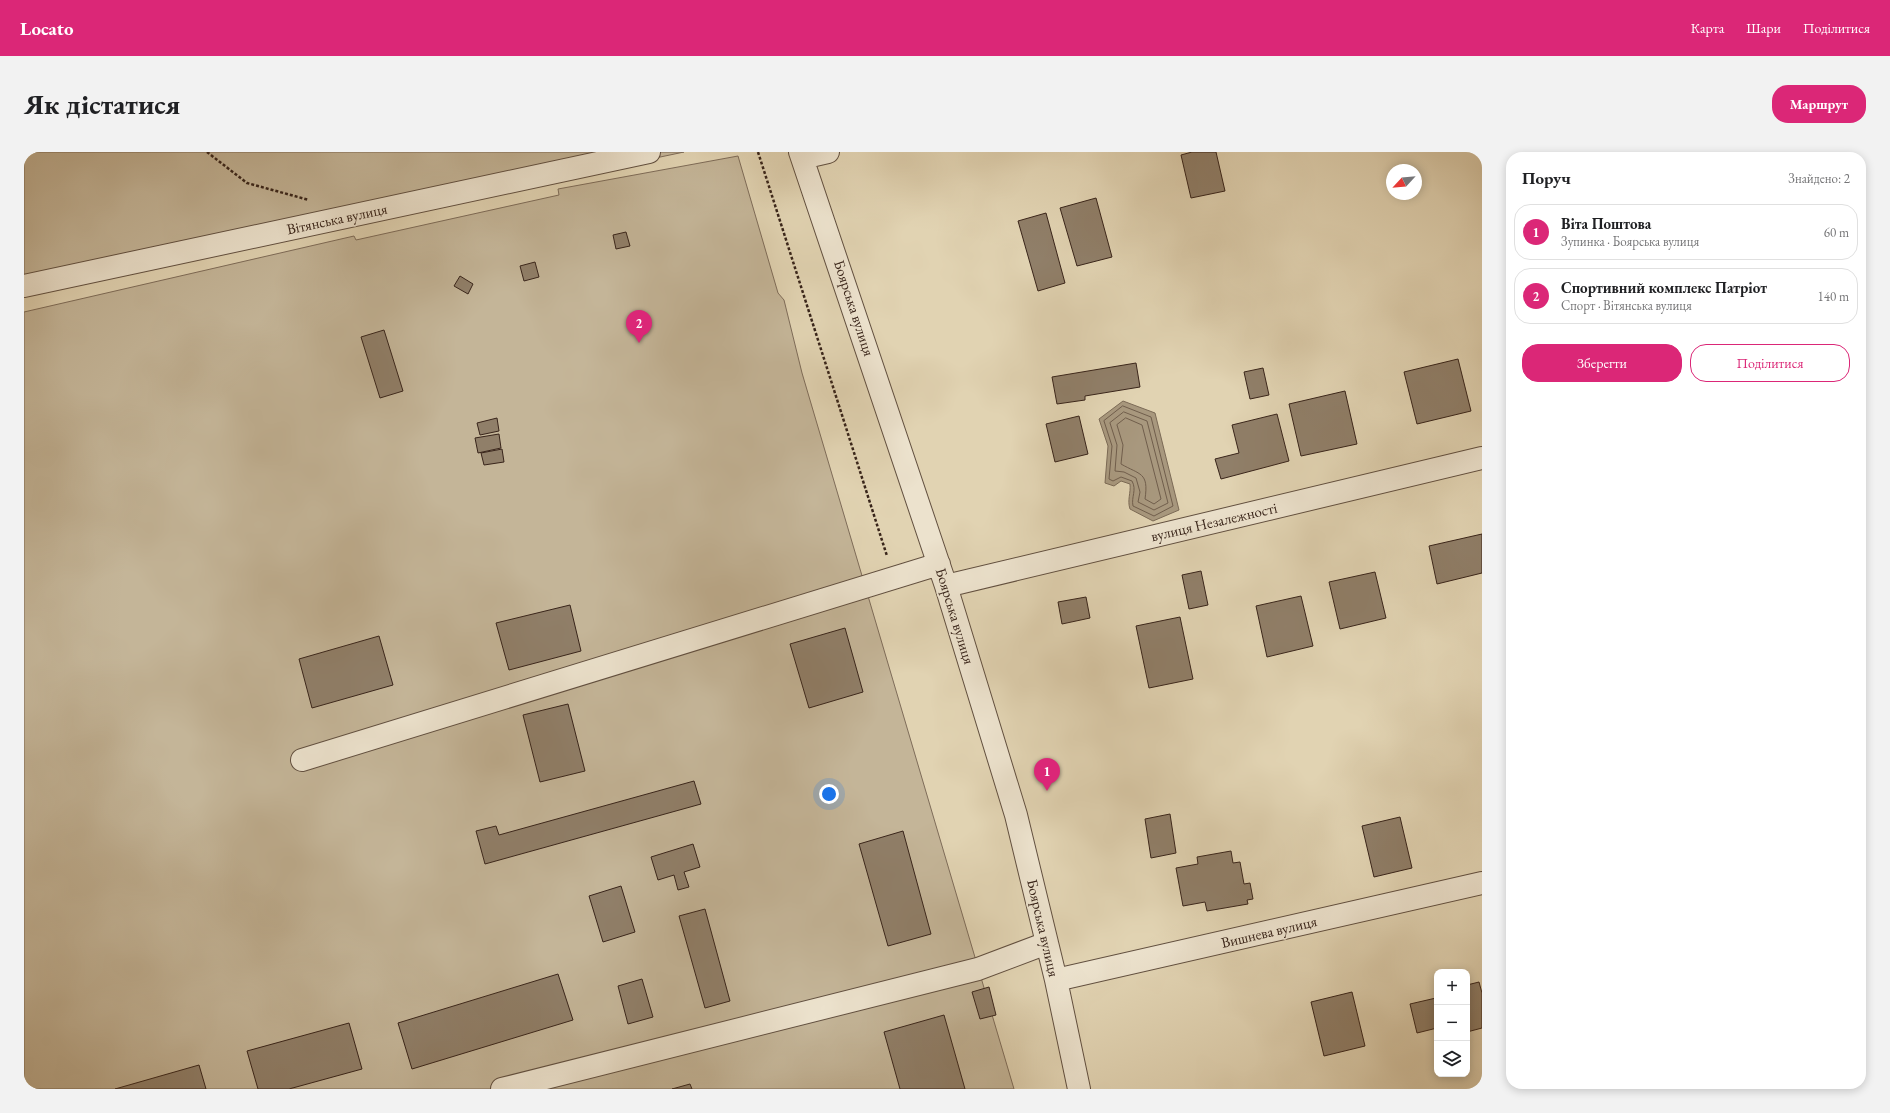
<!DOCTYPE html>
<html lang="uk">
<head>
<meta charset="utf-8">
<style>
	:root { --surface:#fff; --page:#f2f2f2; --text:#202124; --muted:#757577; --line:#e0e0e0; --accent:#db2777 }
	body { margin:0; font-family:"EB Garamond",serif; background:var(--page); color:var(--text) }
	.controls { position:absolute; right:12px; bottom:12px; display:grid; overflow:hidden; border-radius:8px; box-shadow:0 2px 10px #0003 }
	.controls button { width:36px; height:36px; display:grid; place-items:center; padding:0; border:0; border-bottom:1px solid var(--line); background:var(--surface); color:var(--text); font:20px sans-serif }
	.compass { position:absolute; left:1362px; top:12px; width:36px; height:36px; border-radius:50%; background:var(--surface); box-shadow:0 2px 10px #0003; rotate:244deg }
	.you { position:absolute; left:805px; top:642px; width:14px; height:14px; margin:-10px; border:3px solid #fff; border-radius:50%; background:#1a73e8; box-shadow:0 0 0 6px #1a73e833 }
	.badge { display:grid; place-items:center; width:26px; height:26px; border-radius:50%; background:var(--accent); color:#fff; font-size:13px; font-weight:700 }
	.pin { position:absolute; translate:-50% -33px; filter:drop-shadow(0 1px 2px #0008) }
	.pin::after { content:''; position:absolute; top:21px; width:14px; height:12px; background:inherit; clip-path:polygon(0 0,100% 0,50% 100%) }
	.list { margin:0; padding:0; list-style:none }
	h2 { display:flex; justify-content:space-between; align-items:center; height:52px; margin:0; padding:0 16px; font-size:17px }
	h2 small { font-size:13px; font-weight:400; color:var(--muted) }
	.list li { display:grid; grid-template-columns:26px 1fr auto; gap:12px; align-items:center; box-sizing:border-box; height:56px; margin:0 8px 8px; padding:0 8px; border:1px solid var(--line); border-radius:16px }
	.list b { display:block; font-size:15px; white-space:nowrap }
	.list p { margin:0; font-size:13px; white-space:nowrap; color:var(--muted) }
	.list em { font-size:13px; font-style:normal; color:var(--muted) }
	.actions { display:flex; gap:8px; padding:12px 16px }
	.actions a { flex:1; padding:9px 0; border:1px solid var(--accent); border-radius:16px; text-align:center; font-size:14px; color:var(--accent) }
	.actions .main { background:var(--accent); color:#fff }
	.icon { flex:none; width:22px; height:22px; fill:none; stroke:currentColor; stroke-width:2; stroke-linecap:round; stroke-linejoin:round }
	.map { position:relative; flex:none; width:1458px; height:937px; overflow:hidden; border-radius:16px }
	header { display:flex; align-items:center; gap:24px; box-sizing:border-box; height:56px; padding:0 20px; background:var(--accent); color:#fff }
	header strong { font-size:19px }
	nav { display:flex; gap:22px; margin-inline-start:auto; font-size:14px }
	.intro { display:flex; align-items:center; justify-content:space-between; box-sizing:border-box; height:96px; padding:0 24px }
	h1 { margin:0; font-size:28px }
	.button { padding:10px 18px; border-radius:16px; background:var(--accent); color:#fff; font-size:14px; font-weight:700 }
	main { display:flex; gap:24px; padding:0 24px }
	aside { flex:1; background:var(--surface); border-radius:16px; box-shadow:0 2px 10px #0003 }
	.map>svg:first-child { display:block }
	.green { fill:#c4b598; stroke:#7e6c59 }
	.water { fill:#a8987e; stroke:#7b6a56 }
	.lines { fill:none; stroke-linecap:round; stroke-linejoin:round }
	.shore { stroke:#705e4c; stroke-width:1 }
	.building { fill:#907f69; stroke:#38241a }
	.minor-casing { stroke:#625040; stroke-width:24 }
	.path { stroke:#38241a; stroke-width:2.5; stroke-dasharray:3 2; stroke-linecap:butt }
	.minor { stroke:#ece2cd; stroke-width:22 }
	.labels { text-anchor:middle; stroke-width:3.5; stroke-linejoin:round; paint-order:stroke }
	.street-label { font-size:15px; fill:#38241a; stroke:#ece2cd }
</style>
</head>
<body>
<header>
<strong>Locato</strong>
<nav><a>Карта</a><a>Шари</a><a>Поділитися</a></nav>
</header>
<div class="intro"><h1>Як дістатися</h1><a class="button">Маршрут</a></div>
<main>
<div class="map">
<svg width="1458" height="937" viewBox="0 0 1458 937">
	<rect width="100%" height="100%" fill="#e1d3b2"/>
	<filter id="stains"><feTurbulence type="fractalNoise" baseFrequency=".005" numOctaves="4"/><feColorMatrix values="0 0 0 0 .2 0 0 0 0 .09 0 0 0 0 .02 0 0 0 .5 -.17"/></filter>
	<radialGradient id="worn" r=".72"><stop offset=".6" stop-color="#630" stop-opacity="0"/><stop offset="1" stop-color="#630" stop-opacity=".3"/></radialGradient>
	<path class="green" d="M0,0H660L0,139Z
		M714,4L754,141L760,148L778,221L799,292L990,937H0V160L330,84L332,88L535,43L534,37Z"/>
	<path class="water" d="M1099,249L1131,261L1155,358L1129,369L1106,357C1103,348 1107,341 1106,332L1097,329L1090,334L1081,331L1084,294L1075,267Z"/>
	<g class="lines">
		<path class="shore" d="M1099,254L1127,265L1149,354L1130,364L1109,354C1107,345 1113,338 1108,329L1097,325L1089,329L1085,327L1088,294L1080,269Z
			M1100,260L1123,269L1144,351L1130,358L1114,350L1116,340L1112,326L1100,320L1091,319L1093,293L1086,271Z
			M1102,266L1118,273L1137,347L1130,352L1121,347C1125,320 1116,323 1097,312L1099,293L1093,273Z"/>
	</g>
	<path class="building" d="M1168,0H1192L1201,39L1167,46L1157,3Z
		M1072,46L1088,105L1053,114L1036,56Z
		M1022,61L1041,131L1014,139L994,69Z
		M602,80L606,94L592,97L589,83Z
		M511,110L515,125L500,129L496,114Z
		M436,124L449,132L444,142L430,134Z
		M360,178L379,239L356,246L337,185Z
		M1434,207L1447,259L1393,272L1380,220Z
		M1112,211L1116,235L1061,244V248L1033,252L1028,225Z
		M1239,216L1245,243L1226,247L1220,220Z
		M1321,239L1333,292L1277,304L1265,252Z
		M1253,262L1265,309L1197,327L1191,307L1215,301L1208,273Z
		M1055,264L1064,302L1031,310L1022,272Z
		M473,266L475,279L456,283L453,271Z
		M475,282L477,296L454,301L451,286Z
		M478,297L480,310L460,313L457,301Z
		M1458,382V421L1413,432L1405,394Z
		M1177,419L1184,453L1165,457L1158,423Z
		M1351,420L1362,466L1316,477L1305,430Z
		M1277,444L1289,494L1243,505L1232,454Z
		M1062,445L1066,466L1038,472L1034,450Z
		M546,453L557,499L485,518L472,471Z
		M1156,465L1169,527L1125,536L1112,474Z
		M821,476L839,540L785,556L766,492Z
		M355,484L369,533L288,556L275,507Z
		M544,552L561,619L516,630L499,563Z
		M670,629L677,652L461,712L452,679L472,674L475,683Z
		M1146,662L1152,701L1127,706L1121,667Z
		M1376,665L1388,716L1350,725L1338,674Z
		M879,679L907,782L864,794L835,692Z
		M669,692L676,715L660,720L665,735L654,738L650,723L634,728L627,705Z
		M1207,699L1209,711L1216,710L1220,732L1226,731L1229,747L1223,748L1224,752L1183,759L1181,750L1159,754L1152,716L1174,712L1173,705Z
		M597,734L611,780L579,790L565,744Z
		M681,757L706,849L681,856L655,764Z
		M534,822L549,868L388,917L374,871Z
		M618,827L629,865L604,872L594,834Z
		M1455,830L1458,841V876L1443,880V833Z
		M965,835L972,863L956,867L948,840Z
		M1328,840L1341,894L1300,904L1287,850Z
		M1411,840H1413V876L1393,881L1386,852L1412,846Z
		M920,863L941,937H876L860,880Z
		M325,871L338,917L265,937H234L223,899Z
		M175,913L182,937H91Z
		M666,932L668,937H648Z"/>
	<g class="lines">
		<g class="minor-casing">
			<path id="minor" d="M776,0L922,434L992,663L1032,828L1055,937
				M778,6L804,0
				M0,134L625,0
				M922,434L1458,306
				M278,608L915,412
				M1032,828L1458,731
				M478,937L954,817L1023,791"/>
		</g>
		<path class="path" d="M183,0L223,31L285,48
			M734,0L863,404"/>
		<use href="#minor" class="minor"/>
	</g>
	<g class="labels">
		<g class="street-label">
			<text transform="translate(313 67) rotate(-12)" y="5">Вітянська вулиця</text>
			<text transform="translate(830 156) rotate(72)" y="5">Боярська вулиця</text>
			<text transform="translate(1190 370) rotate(-13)" y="5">вулиця Незалежності</text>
			<text transform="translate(931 464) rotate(73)" y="5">Боярська вулиця</text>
			<text transform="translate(1019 776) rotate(77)" y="5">Боярська вулиця</text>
			<text transform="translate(1245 780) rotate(-13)" y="5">Вишнева вулиця</text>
		</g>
	</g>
	<rect width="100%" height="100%" filter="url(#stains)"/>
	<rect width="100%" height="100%" fill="url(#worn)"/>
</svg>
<div class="controls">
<button>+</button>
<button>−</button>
<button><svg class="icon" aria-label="layers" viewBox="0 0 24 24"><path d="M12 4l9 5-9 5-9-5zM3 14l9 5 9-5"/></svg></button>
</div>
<svg class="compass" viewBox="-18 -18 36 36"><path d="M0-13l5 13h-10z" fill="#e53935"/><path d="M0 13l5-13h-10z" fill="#757577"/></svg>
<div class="you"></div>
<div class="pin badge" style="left:1023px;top:639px">1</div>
<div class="pin badge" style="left:615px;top:191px">2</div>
</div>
<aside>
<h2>Поруч<small>Знайдено: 2</small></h2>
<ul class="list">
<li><span class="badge">1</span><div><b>Віта Поштова</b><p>Зупинка · Боярська вулиця</p></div><em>60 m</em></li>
<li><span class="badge">2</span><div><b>Спортивний комплекс Патріот</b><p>Спорт · Вітянська вулиця</p></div><em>140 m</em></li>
</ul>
<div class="actions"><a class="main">Зберегти</a><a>Поділитися</a></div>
</aside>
</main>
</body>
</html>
